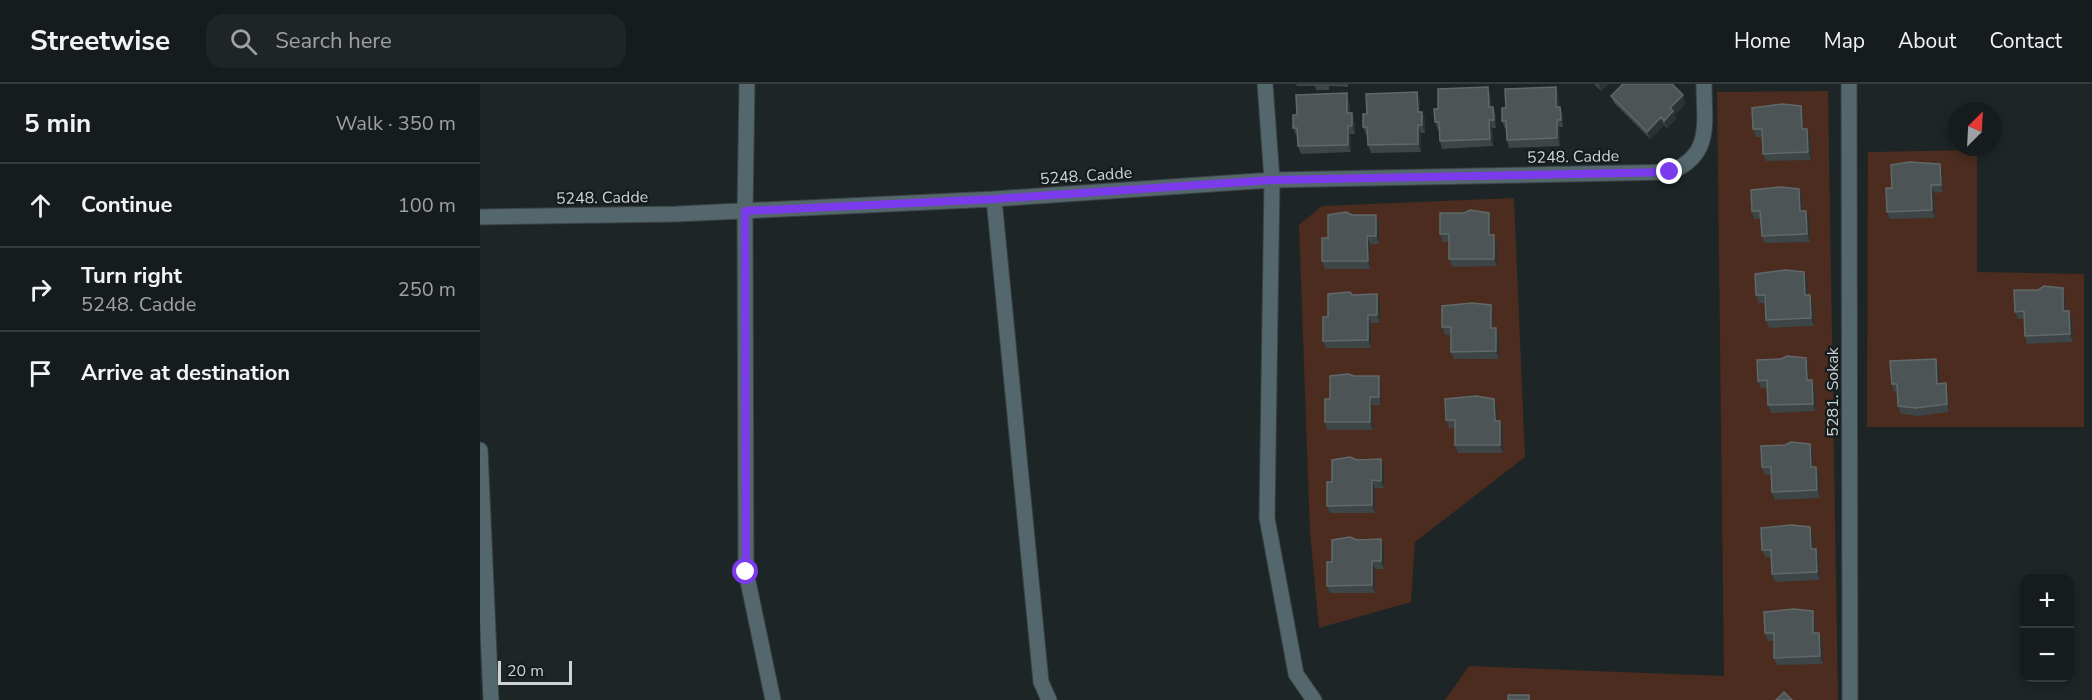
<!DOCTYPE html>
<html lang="en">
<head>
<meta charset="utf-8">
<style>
	:root { --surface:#161c1d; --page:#1f2526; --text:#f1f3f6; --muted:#9ea1a4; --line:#353a3b }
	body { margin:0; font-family:"Nunito Sans",sans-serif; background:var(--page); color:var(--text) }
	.controls { position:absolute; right:18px; bottom:18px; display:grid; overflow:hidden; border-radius:12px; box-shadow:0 3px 9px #0003 }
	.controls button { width:54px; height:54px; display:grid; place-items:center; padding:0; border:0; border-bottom:2px solid var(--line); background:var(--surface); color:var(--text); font:30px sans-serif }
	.compass { position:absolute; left:1468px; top:18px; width:54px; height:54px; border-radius:50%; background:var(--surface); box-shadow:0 3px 9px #0003; rotate:24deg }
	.scale { position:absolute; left:18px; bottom:15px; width:74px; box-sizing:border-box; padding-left:6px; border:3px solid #ced3d4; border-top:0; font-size:16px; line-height:21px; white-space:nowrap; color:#ced3d4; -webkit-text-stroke:4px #151c1e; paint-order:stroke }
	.stop { position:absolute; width:18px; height:18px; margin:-14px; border:4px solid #7c3aed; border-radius:50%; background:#fff }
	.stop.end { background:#7c3aed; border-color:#fff; box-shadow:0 2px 6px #0008 }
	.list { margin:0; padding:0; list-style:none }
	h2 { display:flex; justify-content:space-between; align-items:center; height:78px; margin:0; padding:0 24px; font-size:26px }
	h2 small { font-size:20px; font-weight:400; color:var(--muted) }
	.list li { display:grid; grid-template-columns:39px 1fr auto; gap:18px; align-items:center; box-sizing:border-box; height:84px; padding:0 24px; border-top:2px solid var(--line) }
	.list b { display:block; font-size:22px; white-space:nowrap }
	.list p { margin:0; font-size:20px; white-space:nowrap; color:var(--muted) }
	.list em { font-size:20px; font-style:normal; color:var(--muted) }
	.icon { flex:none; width:33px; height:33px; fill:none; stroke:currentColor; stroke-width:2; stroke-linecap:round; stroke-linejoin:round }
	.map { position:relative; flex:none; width:1612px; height:616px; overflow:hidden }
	header { display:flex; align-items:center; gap:36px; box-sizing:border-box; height:84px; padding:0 30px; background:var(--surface); border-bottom:2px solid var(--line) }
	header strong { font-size:28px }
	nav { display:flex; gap:33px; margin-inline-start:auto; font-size:21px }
	.search { width:420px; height:54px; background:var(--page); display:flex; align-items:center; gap:15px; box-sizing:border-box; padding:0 21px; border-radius:18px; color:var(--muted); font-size:22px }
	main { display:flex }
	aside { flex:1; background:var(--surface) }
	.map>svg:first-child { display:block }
	.green { fill:#4b2c1e }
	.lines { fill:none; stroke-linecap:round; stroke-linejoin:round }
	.minor-casing { stroke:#3a4143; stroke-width:17 }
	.minor { stroke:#54676c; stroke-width:15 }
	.wall { fill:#3d4547 }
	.shaded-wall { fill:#2a3234 }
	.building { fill:#4d5456; stroke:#61686a; stroke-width:1.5 }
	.route { stroke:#7c3aed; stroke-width:8 }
	.labels { text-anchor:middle; stroke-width:4.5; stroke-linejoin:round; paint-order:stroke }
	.street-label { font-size:16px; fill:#ced3d4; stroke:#151c1e }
</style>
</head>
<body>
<header>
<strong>Streetwise</strong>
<div class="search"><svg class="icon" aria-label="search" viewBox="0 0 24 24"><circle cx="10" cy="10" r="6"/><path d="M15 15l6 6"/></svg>Search here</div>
<nav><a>Home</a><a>Map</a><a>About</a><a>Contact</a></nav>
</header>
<main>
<aside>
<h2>5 min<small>Walk · 350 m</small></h2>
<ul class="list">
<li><svg class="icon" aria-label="ahead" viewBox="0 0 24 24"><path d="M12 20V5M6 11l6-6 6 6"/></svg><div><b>Continue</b></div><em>100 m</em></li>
<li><svg class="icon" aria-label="right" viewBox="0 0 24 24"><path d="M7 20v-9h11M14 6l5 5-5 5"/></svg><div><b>Turn right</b><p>5248. Cadde</p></div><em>250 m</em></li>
<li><svg class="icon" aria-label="arrive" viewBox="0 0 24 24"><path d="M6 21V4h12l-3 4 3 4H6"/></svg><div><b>Arrive at destination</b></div></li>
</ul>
</aside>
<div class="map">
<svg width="1612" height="616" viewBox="0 0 1612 616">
	<rect width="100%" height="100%" fill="#1e2527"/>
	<path class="green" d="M1348,7L1358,616H965L989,582L1244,592L1237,8Z
		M1497,66V188L1604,190V343H1387L1388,68Z
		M1034,114L1045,373L935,458L931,518L839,544L830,449L819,141L842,122Z"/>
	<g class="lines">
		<g class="minor-casing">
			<path id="minor" d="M267,0L265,127L266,488L293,616
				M785,0L792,96L787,434L816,590L834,616
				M1369,0L1370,616
				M514,115L561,598L569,616
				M0,133L197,130L514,115L792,96L1190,88C1233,71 1224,39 1224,0
				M0,366L11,616"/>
		</g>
		<use href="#minor" class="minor"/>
	</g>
	<path class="wall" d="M816,0H868V3L849,2V6H836L835,2H817Z
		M1114,0H1128L1121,7Z
		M1076,3L1078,11L1079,23H1080L1083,30V43H1079L1080,62L1029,64L1027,56L1026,45H1025L1022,37L1026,24Z
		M1011,11V23H1013L1016,31V44H1012L1013,62L962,65L960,57L959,46H958L955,38L958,25Z
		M1131,12L1206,19L1194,31L1196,35L1187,44L1184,41L1170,55L1134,19Z
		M940,16V28H942L945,36V49H941V68L891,69L888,61V51H886L883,43L887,30Z
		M869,17L870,29H872L874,36L875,50H870L871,68L821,70L818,62V51H816L813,44L817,31Z
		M1321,22L1323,30L1324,45L1330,52L1331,76L1286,77L1283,70L1282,53H1276L1273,45Z
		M1460,80L1462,87L1463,108L1454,109L1455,134L1410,135L1407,128L1412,104Z
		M1319,105L1322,112L1323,127L1329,134L1330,158L1284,159L1282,152L1281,135H1274L1272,127Z
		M1009,129L1011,137V151H1014L1017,159V182L972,183L969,175V158H963L960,150Z
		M872,131H896L899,139V160H890V185H845L842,177L848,154Z
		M1324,188L1327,196V211L1333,219L1334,242L1289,244L1286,236L1285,219H1279L1276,211Z
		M872,211L900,218V239H891V264H846L843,257L848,233Z
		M1585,212L1586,227H1589L1592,234L1593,258L1547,260L1545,252L1544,235H1538L1535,228Z
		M1011,221L1013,229V244H1016L1019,252V275H974L971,268V251H965L962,243Z
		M1326,274L1328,282L1329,296L1335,304L1336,327L1291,329L1288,321L1287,304H1281L1278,297Z
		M1456,275L1459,282V300L1468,307L1469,328L1439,332L1421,330L1418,322L1417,307L1414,308L1412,300Z
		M874,292L901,300V321H892L893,346H847L845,338L850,315Z
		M1017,322V337H1020L1023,345V369H978L975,361V344H969L966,336Z
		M1330,360L1333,368V383L1339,391L1340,414L1295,416L1292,408L1291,391H1285L1282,383Z
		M877,376L904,383V404H895V429H850L847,422L852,398Z
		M1333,451L1334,465H1336L1339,472L1340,496L1295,498L1292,490V473H1285L1282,466Z
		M877,456L904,463V485H895V509H850L847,502L852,478Z
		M1333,527L1335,534L1336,549L1342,556L1343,580L1297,581L1294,574V557H1288L1285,549Z"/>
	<path class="shaded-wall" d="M1119,0H1128L1121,7Z
		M1008,3L1011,11L1012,31L1009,23Z
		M1076,3L1078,11L1079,31L1076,23Z
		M937,8L940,16V36L938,28Z
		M867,9L869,17L870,37L867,29Z
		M1203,11L1206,19L1194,31L1196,35L1187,44L1184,37L1190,24Z
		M1321,22L1323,30L1324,53L1322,45Z
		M1013,23L1016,31V44L1014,36Z
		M1080,23L1083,30V43L1081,36Z
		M942,28L945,36V49L942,41Z
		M872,29L874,36L875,50L872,42Z
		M1181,33L1184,41L1170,55L1167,48Z
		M1009,36L1012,44L1013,62L1010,55Z
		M1077,36L1079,43L1080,62L1077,54Z
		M938,41L941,49V68L938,60Z
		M868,42L870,50L871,68L868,61Z
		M1327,45L1330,52L1331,76L1328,68Z
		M1460,80L1462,87L1463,108L1461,101Z
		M1451,101L1454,109L1455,134L1452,126Z
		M1319,105L1322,112L1323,134L1320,127Z
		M1326,127L1329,134L1330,158L1327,150Z
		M1009,129L1011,137V159L1009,151Z
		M896,131L899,139V160L896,152Z
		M1014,151L1017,159V182L1014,175Z
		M887,152L890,160V185L888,177Z
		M1324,188L1327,196L1328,219L1325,211Z
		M1583,204L1585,212L1586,235L1583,227Z
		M897,210L900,218V239L897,231Z
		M1330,211L1333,219L1334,242L1331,234Z
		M1011,221L1013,229V252L1011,244Z
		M1589,227L1592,234L1593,258L1590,250Z
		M888,231L891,239V264L888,256Z
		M1016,244L1019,252V275L1016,267Z
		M1326,274L1328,282L1330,304L1327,296Z
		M1456,275L1459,282L1460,307L1457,300Z
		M899,292L901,300V321L899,313Z
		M1332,296L1335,304L1336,327L1333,320Z
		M1466,299L1468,307L1469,328L1467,320Z
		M890,313L892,321L893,346L890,338Z
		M1014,315L1017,322V345L1015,337Z
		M1020,337L1023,345V369L1020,361Z
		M1330,360L1333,368V391L1331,383Z
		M901,375L904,383V404L901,397Z
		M1336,383L1339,391L1340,414L1337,406Z
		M892,396L895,404V429L892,421Z
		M1330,443L1333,451L1334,473L1331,465Z
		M901,455L904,463V485L901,477Z
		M1336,465L1339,472L1340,496L1337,488Z
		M892,477L895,485V509L892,501Z
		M1333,527L1335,534L1336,556L1333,549Z
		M1339,549L1342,556L1343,580L1340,572Z"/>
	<path class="building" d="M1143,0H1192L1203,11L1190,24L1193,27L1184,37L1181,33L1167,48L1131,12Z
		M1008,3L1009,23H1013L1014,36H1009L1010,55L960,57L959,38H955L954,25H958V5Z
		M1076,3V23H1080L1081,36H1077V54L1027,56L1026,37H1022V24H1026L1025,5Z
		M937,8L938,28H942V41H938V60L888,61L887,43H883V30H887L886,10Z
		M867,9V29H872V42H868V61L818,62L817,44H813V31H817L816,11Z
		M1302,20L1321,22L1322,45H1327L1328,68L1283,70L1282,45H1273L1272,24Z
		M1429,78L1460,80L1461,101H1451L1452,126L1407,128L1406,104H1412L1411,81Z
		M1301,103L1319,105L1320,127H1326L1327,150L1282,152L1280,127H1272L1271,106Z
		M990,126L1009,129V151H1014V175H969V150H960V129H984Z
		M866,128L872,131H896V152H887L888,177H842V154H848V131Z
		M1306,186L1324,188L1325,211H1330L1331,234L1286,236L1285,211H1276L1275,190Z
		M1564,202L1583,204V227H1589L1590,250L1545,252L1544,227L1535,228L1534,206H1558Z
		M870,208L872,211L897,210V231H888V256L843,257V233H848V210Z
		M992,219L1011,221V244H1016V267L971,268V243H962V222Z
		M1307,272L1326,274L1327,296H1332L1333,320L1288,321L1287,296L1278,297L1277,276L1301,275Z
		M1456,275L1457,300L1466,299L1467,320L1436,324L1418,322L1417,300H1412L1410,277Z
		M868,290L874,292H899V313H890V338H845V315H850V292Z
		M996,312L1014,315L1015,337H1020V361H975V336H966L965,315Z
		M1311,358L1330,360L1331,383H1336L1337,406L1292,408L1291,383H1282L1281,362L1305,361Z
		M870,373L877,376L901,375V397L892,396V421L847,422V398H852V376Z
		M1312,441L1330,443L1331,465H1336L1337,488L1292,490L1291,466H1282L1281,444Z
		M870,453L877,456L901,455V477H892V501L847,502V478H852V456Z
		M1314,525L1333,527V549H1339L1340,572L1294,574V549H1285L1284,528Z
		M1304,608L1312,616H1296Z
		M1028,611H1049V616H1028Z"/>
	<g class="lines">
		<path class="route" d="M266,488L265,127L514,115L792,96L1190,88"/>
	</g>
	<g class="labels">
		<g class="street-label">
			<text transform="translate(1093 72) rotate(-1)" y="6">5248. Cadde</text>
			<text transform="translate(606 91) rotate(-4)" y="6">5248. Cadde</text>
			<text transform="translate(122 113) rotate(-1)" y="6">5248. Cadde</text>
			<text transform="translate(1352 308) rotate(-90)" y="6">5281. Sokak</text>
		</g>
	</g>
</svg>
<div class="controls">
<button>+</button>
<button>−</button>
</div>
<svg class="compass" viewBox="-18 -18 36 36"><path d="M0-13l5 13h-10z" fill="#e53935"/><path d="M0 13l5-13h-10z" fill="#9ea1a4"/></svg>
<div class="scale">20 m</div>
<div class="stop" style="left:266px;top:488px"></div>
<div class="stop end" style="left:1190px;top:88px"></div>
</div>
</main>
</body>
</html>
